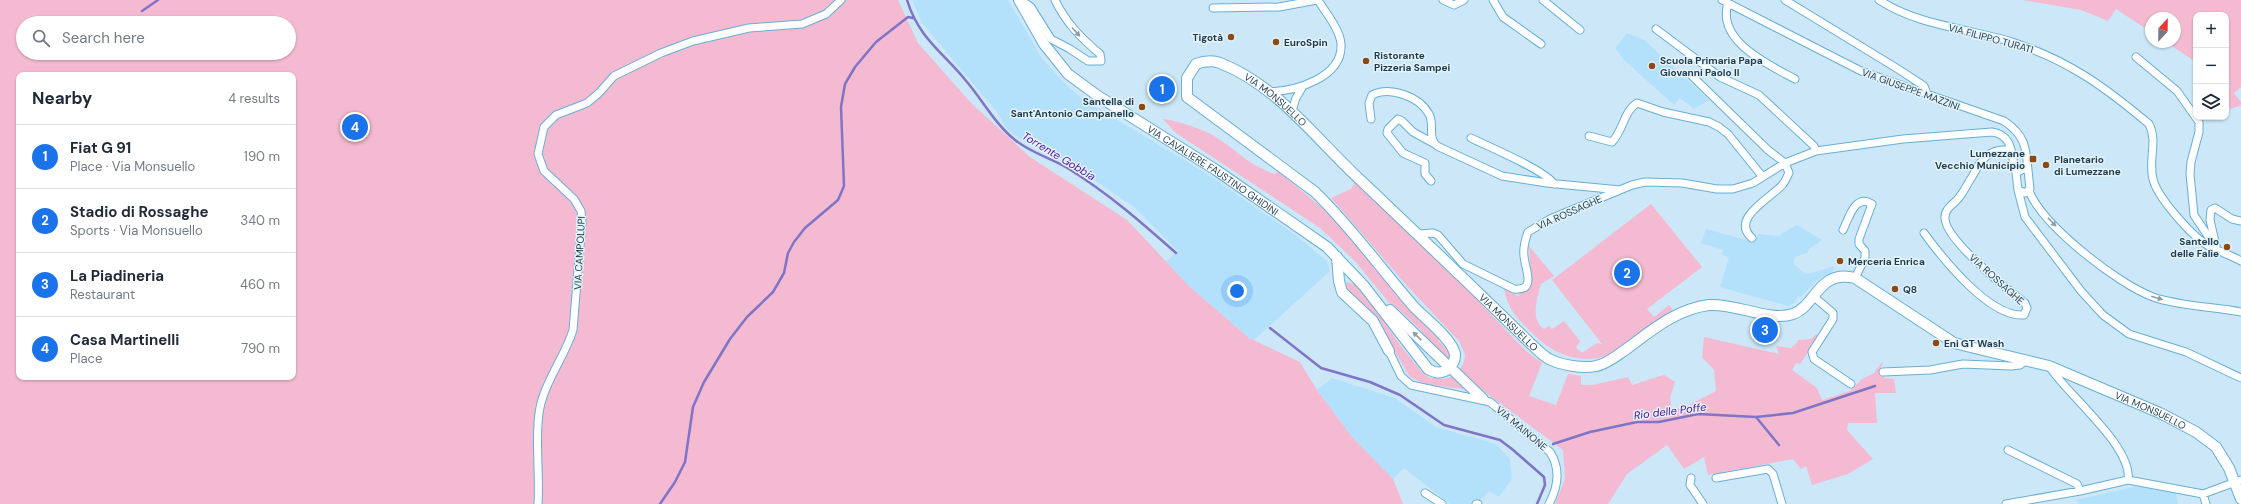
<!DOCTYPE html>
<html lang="en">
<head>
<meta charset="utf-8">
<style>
	:root { --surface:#fff; --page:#f6f6f7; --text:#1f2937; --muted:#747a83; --line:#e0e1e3; --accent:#1a73e8 }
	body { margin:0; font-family:"DM Sans",sans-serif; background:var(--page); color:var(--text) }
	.controls { position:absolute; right:12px; top:12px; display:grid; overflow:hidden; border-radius:8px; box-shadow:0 1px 3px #0004 }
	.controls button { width:36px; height:36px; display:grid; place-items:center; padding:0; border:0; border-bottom:1px solid var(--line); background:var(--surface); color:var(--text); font:20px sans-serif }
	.compass { position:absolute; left:2145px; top:12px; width:36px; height:36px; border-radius:50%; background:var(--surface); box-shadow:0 1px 3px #0004; rotate:22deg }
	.you { position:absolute; left:1237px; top:291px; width:14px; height:14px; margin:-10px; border:3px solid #fff; border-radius:50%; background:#1a73e8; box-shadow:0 0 0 6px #1a73e833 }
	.badge { display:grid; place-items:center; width:26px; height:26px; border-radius:50%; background:var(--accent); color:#fff; font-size:13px; font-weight:700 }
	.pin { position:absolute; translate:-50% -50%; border:2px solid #fff; box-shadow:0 1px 4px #0006 }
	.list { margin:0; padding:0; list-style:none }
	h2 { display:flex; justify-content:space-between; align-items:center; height:52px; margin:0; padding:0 16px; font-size:17px }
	h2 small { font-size:13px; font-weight:400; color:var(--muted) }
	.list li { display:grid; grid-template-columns:26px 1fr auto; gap:12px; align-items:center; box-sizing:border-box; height:64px; padding:0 16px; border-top:1px solid var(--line) }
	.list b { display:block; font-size:15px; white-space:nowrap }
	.list p { margin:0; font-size:13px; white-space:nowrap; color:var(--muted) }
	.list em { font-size:13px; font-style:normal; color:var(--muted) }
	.icon { flex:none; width:22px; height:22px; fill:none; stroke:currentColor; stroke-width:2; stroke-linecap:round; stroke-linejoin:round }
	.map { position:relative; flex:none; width:2241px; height:504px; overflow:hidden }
	.search { position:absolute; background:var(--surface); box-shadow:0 1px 3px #0004; left:16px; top:16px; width:280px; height:44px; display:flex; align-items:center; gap:10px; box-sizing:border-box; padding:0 14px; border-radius:22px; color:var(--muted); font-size:15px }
	.panel { position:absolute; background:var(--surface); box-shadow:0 1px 3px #0004; left:16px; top:72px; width:280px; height:308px; border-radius:8px }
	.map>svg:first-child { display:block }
	.built { fill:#b3e1fc }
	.green { fill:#f4bad1; fill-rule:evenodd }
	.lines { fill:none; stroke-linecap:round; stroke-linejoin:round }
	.stream { stroke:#7f74c6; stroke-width:2.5 }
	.minor-casing { stroke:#67afd6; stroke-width:9 }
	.secondary-casing { stroke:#67afd6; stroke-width:12 }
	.minor { stroke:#fff; stroke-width:7 }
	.secondary { stroke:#fff; stroke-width:10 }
	.oneway { fill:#8e9ea6 }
	.poi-dot { fill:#8b4916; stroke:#e4f2fa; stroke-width:1.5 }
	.labels { text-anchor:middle; stroke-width:3; stroke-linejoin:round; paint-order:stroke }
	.poi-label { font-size:10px; font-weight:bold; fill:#1e3c4c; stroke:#e4f2fa; text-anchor:start }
	.street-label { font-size:10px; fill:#1e3c4c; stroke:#e4f2fa }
	.water-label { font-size:11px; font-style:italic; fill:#4b1397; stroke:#e4f2fa }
</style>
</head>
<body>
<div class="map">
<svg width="2241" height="504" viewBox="0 0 2241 504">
	<rect width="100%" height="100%" fill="#cce7f7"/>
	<path class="built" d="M912,0H1008L1041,57L1063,82L1081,98L1209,175L1298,237L1327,261L1330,271L1254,340L1249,338L1190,287L1166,262L1178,251L1133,206L1044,147L1024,142L1006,128L997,112L922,23Z
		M1627,33L1644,40L1709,100L1694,109L1680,98L1674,105L1624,60L1615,48Z
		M1797,225L1822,240L1809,249L1807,253L1795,257L1793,262L1795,265L1805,274L1812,273L1834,266L1833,271L1816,281L1801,297L1798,296L1795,303L1788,306L1720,287L1729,258L1722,254L1723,250L1701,243L1706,229L1754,242L1758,234L1778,236Z
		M1332,378L1395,398L1436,427L1496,444L1510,459L1512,479L1499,497L1489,491L1477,504H1450L1404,468L1393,479L1352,437L1317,390Z
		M2134,487L2154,488L2176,493L2178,504H2078L2076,500Z"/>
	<path class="green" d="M0,0H898L918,43L971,103L1030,157L1127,220L1190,287L1249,338L1300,362L1317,390L1352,437L1393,479L1403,504H0ZM23,23H289V53H23ZM19,75H293V377H19Z
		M2023,0H2241V87L2234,93L2241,102V105L2231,109L2226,103V15H2196V62L2166,42H2175V18H2151V32L2116,9L2108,21L2081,10Z
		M1163,119C1182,122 1208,130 1223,142C1240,154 1254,168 1275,174L1278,171L1333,217L1398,297L1439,339L1438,340L1449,352V359L1441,363L1433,360L1417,340L1422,331L1395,306L1391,305L1354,260L1320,228L1176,133Z
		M1355,182L1462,284L1526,351L1542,363L1529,396L1556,405L1568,374L1581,376V385H1593L1628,377L1632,385L1664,375L1675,382L1670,398L1672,410L1687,406L1716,391L1714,370L1702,357L1704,337L1779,354L1776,346L1791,348L1797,343L1798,340L1811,339L1816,334L1819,336L1800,364L1796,363L1792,370L1817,388L1822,400L1850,391L1862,379L1873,374L1883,361L1880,373L1884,378L1894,379L1896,393H1875L1877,423H1848L1847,430L1873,459L1848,474L1812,485L1806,466L1801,469L1793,459L1708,475L1704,457L1684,469L1667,445L1627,474L1608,504H1555L1565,479L1563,450L1485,392L1425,384L1410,377L1375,318L1360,302L1348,293L1344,285L1348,282L1355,285L1366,295L1400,345L1422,372L1430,378L1446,379L1458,373L1464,362L1465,354L1459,341L1410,289L1331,198L1351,189Z
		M1651,204L1702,267L1647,309L1654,317L1669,305L1673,310C1656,322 1628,346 1610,354C1584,366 1554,355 1535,336C1518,319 1509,312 1504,289L1518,296C1534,283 1530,265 1529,246L1554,276L1541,284C1537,298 1530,320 1544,329L1549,326L1552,329L1564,321L1580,341L1576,348L1582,353L1597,343L1602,344L1552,280Z"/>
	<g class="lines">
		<path class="stream" d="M907,0C919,39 943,52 967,82C983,101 996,125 1015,140C1031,153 1051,158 1069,169C1109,194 1141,222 1176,253
			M142,11L158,0
			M1270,328L1321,368L1370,382L1400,395L1444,425L1500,440L1512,449L1544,477L1545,485L1537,504
			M1756,417L1793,413L1875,386
			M1553,444L1590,432L1637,422H1659L1698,414L1756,417L1779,445
			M660,504L675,482L685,462L693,407L704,382L730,339L747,317L773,292L784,273L788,253L794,242L805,228L838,200L844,186L841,107L845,84L855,67L876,42L908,17L913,18"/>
		<g class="minor-casing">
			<path id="minor" d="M1021,0L1031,7L1051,39L1070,49L1088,61H1101L1100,54C1081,38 1066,23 1055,0
				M1443,0L1454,5L1464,0
				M1493,0L1503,17L1541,44
				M1543,0L1580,30
				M1722,0L1861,71L2004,121C2025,135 2026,147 2028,170
				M1785,0L1898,69L1924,86L1927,94
				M1879,0C1919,26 1967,28 2012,42C2068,60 2105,87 2149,124C2158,141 2148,160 2153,179C2157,197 2191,235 2207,245C2218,251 2230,255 2241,261
				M1728,3C1716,41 1769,65 1795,79
				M1213,8L1279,7L1317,0
				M1656,29L1720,77L1759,95L1814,146L1816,151
				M2136,57L2177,91L2199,122V132L2191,162L2190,174L2194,215L2216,248
				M1691,75L1768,150L1785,163L1789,173C1787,176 1786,181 1783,184C1773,197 1729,218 1752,238
				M1269,92C1295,91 1343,78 1341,44C1340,29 1325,12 1318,0
				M1292,111L1296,98L1303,86
				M1371,119L1369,103L1372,95C1389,86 1419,96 1429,114C1435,125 1427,137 1437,146L1502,176L1547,183L1620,190
				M1589,136L1612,142C1623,131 1624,111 1637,103L1663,112L1709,122L1719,127L1728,134L1762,176
				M1471,138C1489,147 1545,170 1554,184
				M2023,169L2028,170L2030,189L2025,193L2018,190L2016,173Z
				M1431,181L1425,174V163L1403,153L1387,133L1388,129L1398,119L1402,121L1413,132L1433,143
				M2018,190L2025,217L2081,291L2103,315L2129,334L2186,352L2241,378
				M2029,191C2043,226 2118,284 2153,297C2178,306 2215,307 2241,312
				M1843,230C1849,218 1855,193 1872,204L1859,239V244L1865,251V258L1855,278
				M1924,233C1943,259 1990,318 2024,315L2027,308L2025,303C2008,290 1943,238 1945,217C1945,209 1952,205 1957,200C1963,194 1967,184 1972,177C1981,159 1989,148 2011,150
				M1419,234L1433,233L1438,235L1463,264L1514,289C1537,291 1525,270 1524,256C1523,248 1525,240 1528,232L1550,219L1632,185L1645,182L1682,183L1717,189H1733L1753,183L1785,163L1816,151L1903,139L1992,132C2014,135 2011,156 2016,173
				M2216,246L2210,220L2211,210L2215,208L2232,219L2241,221
				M1813,296L1833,313V319L1812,352L1814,359L1851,384
				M1389,351L1401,376L1411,385L1490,402L1550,452C1561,469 1558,487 1549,504
				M2049,366C2066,394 2133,446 2128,480
				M1883,372L1930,370L1963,364L2011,366L2020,365L2026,360
				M2008,450L2077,484L2080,491
				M1691,478L1690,485L1703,504
				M1716,478L1768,469L1773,474L1782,504
				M1425,493L1442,504
				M2203,494L2206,504
				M538,504C540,474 534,430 541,403C548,376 565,356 573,330L582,222L581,211L574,199L544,171L538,154L544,127L556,115L587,103L599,93L614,76L661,53L693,41L749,28L802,24L826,14L841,0
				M1476,504H1478
				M2006,504L2080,491L2128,480L2203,494L2241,480"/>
		</g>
		<g class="secondary-casing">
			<g id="secondary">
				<path id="s1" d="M1019,0L1044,44L1068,74L1098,96L1216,170L1327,247L1364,286L1428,369C1434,372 1438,374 1445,371C1452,369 1457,357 1454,351C1449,337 1426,319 1415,308C1381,269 1352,228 1315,192L1187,97V78L1196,64C1204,61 1212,60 1220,63C1276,85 1313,135 1355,175C1414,231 1472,286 1530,343C1536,348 1542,355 1549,359C1561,365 1583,369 1596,366C1607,364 1616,356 1625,350C1651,331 1676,309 1709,305C1736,303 1769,322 1793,314C1816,306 1818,269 1855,278L1954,343L2049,366L2160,413L2196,432L2216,447L2229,468L2241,499"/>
				<path d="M1337,257L1339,281L1342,292L1373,321L1389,351"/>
				<path d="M1390,310L1445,363"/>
				<path d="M1455,372L1483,399"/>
			</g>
		</g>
		<use href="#minor" class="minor"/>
		<use href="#secondary" class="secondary"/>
	</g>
	<defs><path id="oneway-solid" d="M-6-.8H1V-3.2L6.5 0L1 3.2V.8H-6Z"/></defs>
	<g class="oneway">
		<use href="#oneway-solid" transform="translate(1076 32) rotate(48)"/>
		<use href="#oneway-solid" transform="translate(2052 222) rotate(47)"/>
		<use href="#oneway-solid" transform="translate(2157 298) rotate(16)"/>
		<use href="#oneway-solid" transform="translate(1417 336) rotate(-136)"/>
	</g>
	<g class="poi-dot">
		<circle cx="1231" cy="37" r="4"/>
		<circle cx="1276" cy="42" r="4"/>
		<circle cx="1366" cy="61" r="4"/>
		<circle cx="1652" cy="66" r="4"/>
		<circle cx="1142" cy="107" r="4"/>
		<rect x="2029" y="155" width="8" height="8" rx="2"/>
		<circle cx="2046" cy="165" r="4"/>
		<circle cx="2227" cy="247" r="4"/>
		<circle cx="1840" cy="261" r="4"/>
		<circle cx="1895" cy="289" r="4"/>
		<circle cx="1936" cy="343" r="4"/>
	</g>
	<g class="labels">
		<g class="poi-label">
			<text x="1223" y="41" text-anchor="end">Tigotà</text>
			<text x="1284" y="46">EuroSpin</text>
			<text x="1374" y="59">Ristorante<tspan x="1374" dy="12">Pizzeria Sampei</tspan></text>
			<text x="1660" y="64">Scuola Primaria Papa<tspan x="1660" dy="12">Giovanni Paolo II</tspan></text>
			<text x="1134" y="105" text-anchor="end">Santella di<tspan x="1134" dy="12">Sant'Antonio Campanello</tspan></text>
			<text x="2025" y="157" text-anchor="end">Lumezzane<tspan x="2025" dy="12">Vecchio Municipio</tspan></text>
			<text x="2054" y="163">Planetario<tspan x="2054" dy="12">di Lumezzane</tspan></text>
			<text x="2219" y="245" text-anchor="end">Santello<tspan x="2219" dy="12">delle Falìe</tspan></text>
			<text x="1848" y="265">Merceria Enrica</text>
			<text x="1903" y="293">Q8</text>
			<text x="1944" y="347">Eni GT Wash</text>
		</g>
		<g class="street-label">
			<text transform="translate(1991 38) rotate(15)" y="4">VIA FILIPPO TURATI</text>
			<text transform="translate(1911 89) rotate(20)" y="4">VIA GIUSEPPE MAZZINI</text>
			<text dy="4" stroke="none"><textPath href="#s1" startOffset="1099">VIA MONSUELLO</textPath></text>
			<text dy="4" stroke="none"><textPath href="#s1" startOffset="263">VIA CAVALIERE FAUSTINO GHIDINI</textPath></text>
			<text transform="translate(1569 212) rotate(-24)" y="4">VIA ROSSAGHE</text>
			<text transform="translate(579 253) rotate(-87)" y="4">VIA CAMPOLUPI</text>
			<text transform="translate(1997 279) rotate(42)" y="4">VIA ROSSAGHE</text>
			<text dy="4" stroke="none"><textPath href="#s1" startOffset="1422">VIA MONSUELLO</textPath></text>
			<text dy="4" stroke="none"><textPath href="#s1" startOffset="2143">VIA MONSUELLO</textPath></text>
			<text transform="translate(1522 428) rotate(40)" y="4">VIA MAINONE</text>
		</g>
		<g class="water-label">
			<text transform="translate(1059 156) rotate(31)" y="4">Torrente Gobbia</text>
			<text transform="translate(1670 411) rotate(-7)" y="4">Rio delle Poffe</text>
		</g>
	</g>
</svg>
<div class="controls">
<button>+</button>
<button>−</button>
<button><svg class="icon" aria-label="layers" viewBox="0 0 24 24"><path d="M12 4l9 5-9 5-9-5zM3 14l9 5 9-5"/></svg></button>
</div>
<svg class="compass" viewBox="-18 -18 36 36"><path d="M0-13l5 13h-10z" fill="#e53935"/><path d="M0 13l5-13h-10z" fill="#747a83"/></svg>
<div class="you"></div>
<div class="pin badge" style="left:1162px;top:89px">1</div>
<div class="pin badge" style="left:1627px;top:273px">2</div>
<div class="pin badge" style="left:1765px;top:330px">3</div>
<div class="pin badge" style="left:355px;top:127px">4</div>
<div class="search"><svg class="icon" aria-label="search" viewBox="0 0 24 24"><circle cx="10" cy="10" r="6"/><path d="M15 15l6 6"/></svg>Search here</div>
<section class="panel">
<h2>Nearby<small>4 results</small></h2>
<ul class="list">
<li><span class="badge">1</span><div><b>Fiat G 91</b><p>Place · Via Monsuello</p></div><em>190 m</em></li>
<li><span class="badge">2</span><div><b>Stadio di Rossaghe</b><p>Sports · Via Monsuello</p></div><em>340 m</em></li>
<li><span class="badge">3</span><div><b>La Piadineria</b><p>Restaurant</p></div><em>460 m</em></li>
<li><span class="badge">4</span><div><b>Casa Martinelli</b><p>Place</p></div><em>790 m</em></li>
</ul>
</section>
</div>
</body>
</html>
